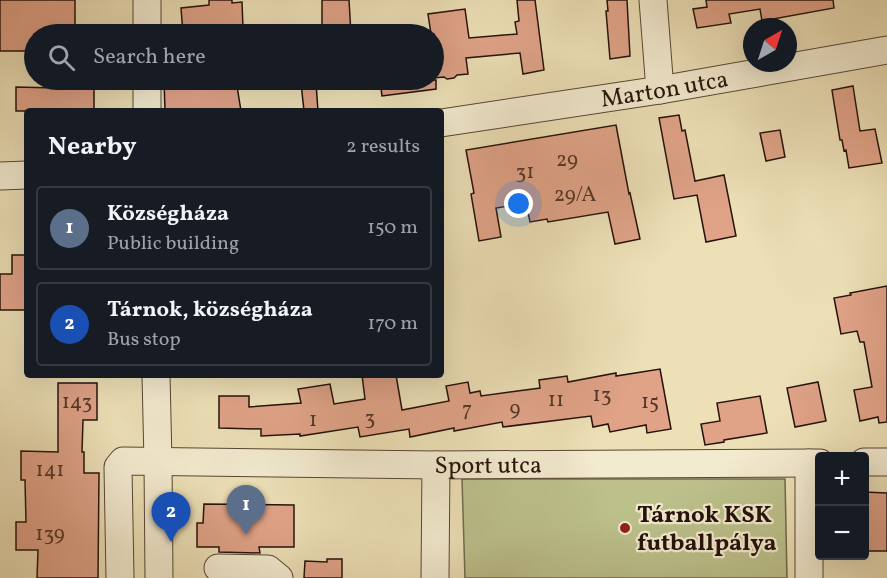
<!DOCTYPE html>
<html lang="en">
<head>
<meta charset="utf-8">
<style>
	:root { --surface:#171b24; --page:#20242c; --text:#f1f3f6; --muted:#9ea1a6; --line:#363941; --accent:#1a73e8 }
	body { margin:0; font-family:Vollkorn,serif; background:var(--page); color:var(--text) }
	.controls { position:absolute; right:18px; bottom:18px; display:grid; overflow:hidden; border-radius:6px; box-shadow:0 6px 24px #0002 }
	.controls button { width:54px; height:54px; display:grid; place-items:center; padding:0; border:0; border-bottom:2px solid var(--line); background:var(--surface); color:var(--text); font:30px sans-serif }
	.compass { position:absolute; left:743px; top:18px; width:54px; height:54px; border-radius:50%; background:var(--surface); box-shadow:0 6px 24px #0002; rotate:39deg }
	.you { position:absolute; left:519px; top:204px; width:21px; height:21px; margin:-15px; border:4px solid #fff; border-radius:50%; background:#1a73e8; box-shadow:0 0 0 9px #1a73e833 }
	.badge { display:grid; place-items:center; width:39px; height:39px; border-radius:50%; background:var(--accent); color:#fff; font-size:20px; font-weight:700 }
	.pin { position:absolute; translate:-50% -50px; filter:drop-shadow(0 2px 3px #0008) }
	.pin::after { content:''; position:absolute; top:32px; width:21px; height:18px; background:inherit; clip-path:polygon(0 0,100% 0,50% 100%) }
	.list { margin:0; padding:0; list-style:none }
	h2 { display:flex; justify-content:space-between; align-items:center; height:78px; margin:0; padding:0 24px; font-size:26px }
	h2 small { font-size:20px; font-weight:400; color:var(--muted) }
	.list li { display:grid; grid-template-columns:39px 1fr auto; gap:18px; align-items:center; box-sizing:border-box; height:84px; margin:0 12px 12px; padding:0 12px; border:2px solid var(--line); border-radius:6px }
	.list b { display:block; font-size:22px; white-space:nowrap }
	.list p { margin:0; font-size:20px; white-space:nowrap; color:var(--muted) }
	.list em { font-size:20px; font-style:normal; color:var(--muted) }
	.icon { flex:none; width:33px; height:33px; fill:none; stroke:currentColor; stroke-width:2; stroke-linecap:round; stroke-linejoin:round }
	.map { position:relative; flex:none; width:887px; height:578px; overflow:hidden }
	.search { position:absolute; background:var(--surface); box-shadow:0 6px 24px #0002; left:24px; top:24px; width:420px; height:66px; display:flex; align-items:center; gap:15px; box-sizing:border-box; padding:0 21px; border-radius:33px; color:var(--muted); font-size:22px }
	.panel { position:absolute; background:var(--surface); box-shadow:0 6px 24px #0002; left:24px; top:108px; width:420px; height:270px; border-radius:6px }
	.map>svg:first-child { display:block }
	.green { fill:#bcc18c; stroke:#706a4c; stroke-width:1.5 }
	.building { fill:#e0a388; stroke:#25120b; stroke-width:1.5 }
	.lines { fill:none; stroke-linecap:round; stroke-linejoin:round }
	.minor-casing { stroke:#574636; stroke-width:29 }
	.minor { stroke:#f3ebd0; stroke-width:27 }
	.poi-dot { fill:#8f2418; stroke:#f3ebd0; stroke-width:2 }
	.labels { text-anchor:middle; stroke-width:4.5; stroke-linejoin:round; paint-order:stroke }
	.number-label { font-size:21px; fill:#54362a }
	.street-label { font-size:24px; fill:#25120b; stroke:#f3ebd0 }
	.poi-label { font-size:24px; font-weight:bold; fill:#25120b; stroke:#f3ebd0; text-anchor:start }
</style>
</head>
<body>
<div class="map">
<svg width="887" height="578" viewBox="0 0 887 578">
	<rect width="100%" height="100%" fill="#ede0b7"/>
	<filter id="stains"><feTurbulence type="fractalNoise" baseFrequency=".00333" numOctaves="4"/><feColorMatrix values="0 0 0 0 .2 0 0 0 0 .09 0 0 0 0 .02 0 0 0 .5 -.17"/></filter>
	<radialGradient id="worn" r=".72"><stop offset=".6" stop-color="#630" stop-opacity="0"/><stop offset="1" stop-color="#630" stop-opacity=".3"/></radialGradient>
	<path class="green" d="M462,479H785L787,578H465Z"/>
	<path class="building" d="M0,0H75V34H34V51H0Z
		M209,0H232V3L242,2L243,28L183,34L181,8L209,5Z
		M322,0H349L351,34H322Z
		M517,0H535L544,70L523,74L520,53L466,58L468,74L457,75L454,78L447,79L444,77L434,78V34H431L428,14L465,9L469,38L517,34L515,22L519,21Z
		M607,0H627L630,56L610,59L606,11H608Z
		M706,0H833L834,8L762,21L760,9L729,14L731,23L697,28L693,9L707,7Z
		M164,80H236L241,111H165Z
		M380,80H436V89L382,96Z
		M301,83H316L318,111H304Z
		M56,85H94V111H16V87L56,88Z
		M853,86L860,131L875,129L882,163L849,168L846,150L844,151L842,140H840L832,90Z
		M679,115L682,131L685,130L695,181L724,175L736,236L706,242L697,195L674,199L659,118Z
		M616,125L629,194L630,193L640,239L615,244L608,212L548,222L547,219L530,222L526,203L496,208L501,237L479,241L471,194L474,193L466,150Z
		M780,130L785,157L766,161L760,133Z
		M12,255H27V310H0V274H12Z
		M887,286V422L879,423L878,417L860,421L854,390L872,387L864,342H860L857,331L841,334L834,298L851,295L850,293Z
		M660,369L671,429L647,433L646,425L610,432L608,424L593,427L591,416L503,427L502,422L454,431V428L410,437L409,429L360,437L358,427L300,436V434L261,436V429L219,428V396H249V407L301,403L298,389L330,384L334,404L365,399L362,375H396L402,410L449,401L446,386L468,382L470,393L480,391L481,396L540,388L539,380L567,376L568,382L616,373V376Z
		M818,382L826,421L795,427L787,388Z
		M58,383H97V420H83L82,452H84V473H99L98,578H37L38,550H16V522H26L25,480H21V451L58,452Z
		M760,396L767,433L724,440V442L705,445L701,424L720,421L717,403Z
		M864,492L887,493V551H864Z
		M204,504L294,505V547H259L260,553L219,552V547H197V523H203Z
		M327,559H342V578H304L305,561L327,562Z"/>
	<g class="lines">
		<g class="minor-casing">
			<g id="minor">
				<path d="M653,0L660,90"/>
				<path d="M147,34V0"/>
				<path d="M147,111V80"/>
				<path id="s1" d="M441,123L660,90L887,50"/>
				<path d="M0,176L27,175"/>
				<path d="M156,375L158,462L159,578"/>
				<path d="M864,462H887"/>
				<path d="M809,463V578"/>
				<path d="M218,568L268,569L279,578"/>
				<path id="s2" d="M120,578L118,467L123,461L436,465L820,463"/>
				<path d="M435,578L436,465"/>
			</g>
		</g>
		<use href="#minor" class="minor"/>
	</g>
	<circle class="poi-dot" cx="625" cy="528" r="6"/>
	<g class="labels">
		<g class="number-label">
			<text x="567" y="166">29</text>
			<text x="525" y="178">31</text>
			<text x="575" y="201">29/A</text>
			<text x="602" y="401">13</text>
			<text x="556" y="406">11</text>
			<text x="77" y="408">143</text>
			<text x="650" y="408">15</text>
			<text x="515" y="415">9</text>
			<text x="467" y="416">7</text>
			<text x="370" y="424">3</text>
			<text x="313" y="426">1</text>
			<text x="50" y="476">141</text>
			<text x="50" y="540">139</text>
		</g>
		<g class="street-label">
			<text dy="8" stroke="none"><textPath href="#s1" startOffset="226">Marton utca</textPath></text>
			<text dy="8" stroke="none"><textPath href="#s2" startOffset="484">Sport utca</textPath></text>
		</g>
		<g class="poi-label">
			<text x="637" y="522">Tárnok KSK<tspan x="637" dy="28">futballpálya</tspan></text>
		</g>
	</g>
	<rect width="100%" height="100%" filter="url(#stains)"/>
	<rect width="100%" height="100%" fill="url(#worn)"/>
</svg>
<div class="controls">
<button>+</button>
<button>−</button>
</div>
<svg class="compass" viewBox="-18 -18 36 36"><path d="M0-13l5 13h-10z" fill="#e53935"/><path d="M0 13l5-13h-10z" fill="#9ea1a6"/></svg>
<div class="you"></div>
<div class="pin badge" style="left:246px;top:535px;background:#5c6f8a">1</div>
<div class="pin badge" style="left:171px;top:542px;background:#1a4fb4">2</div>
<div class="search"><svg class="icon" aria-label="search" viewBox="0 0 24 24"><circle cx="10" cy="10" r="6"/><path d="M15 15l6 6"/></svg>Search here</div>
<section class="panel">
<h2>Nearby<small>2 results</small></h2>
<ul class="list">
<li><span class="badge" style="background:#5c6f8a">1</span><div><b>Községháza</b><p>Public building</p></div><em>150 m</em></li>
<li><span class="badge" style="background:#1a4fb4">2</span><div><b>Tárnok, községháza</b><p>Bus stop</p></div><em>170 m</em></li>
</ul>
</section>
</div>
</body>
</html>
